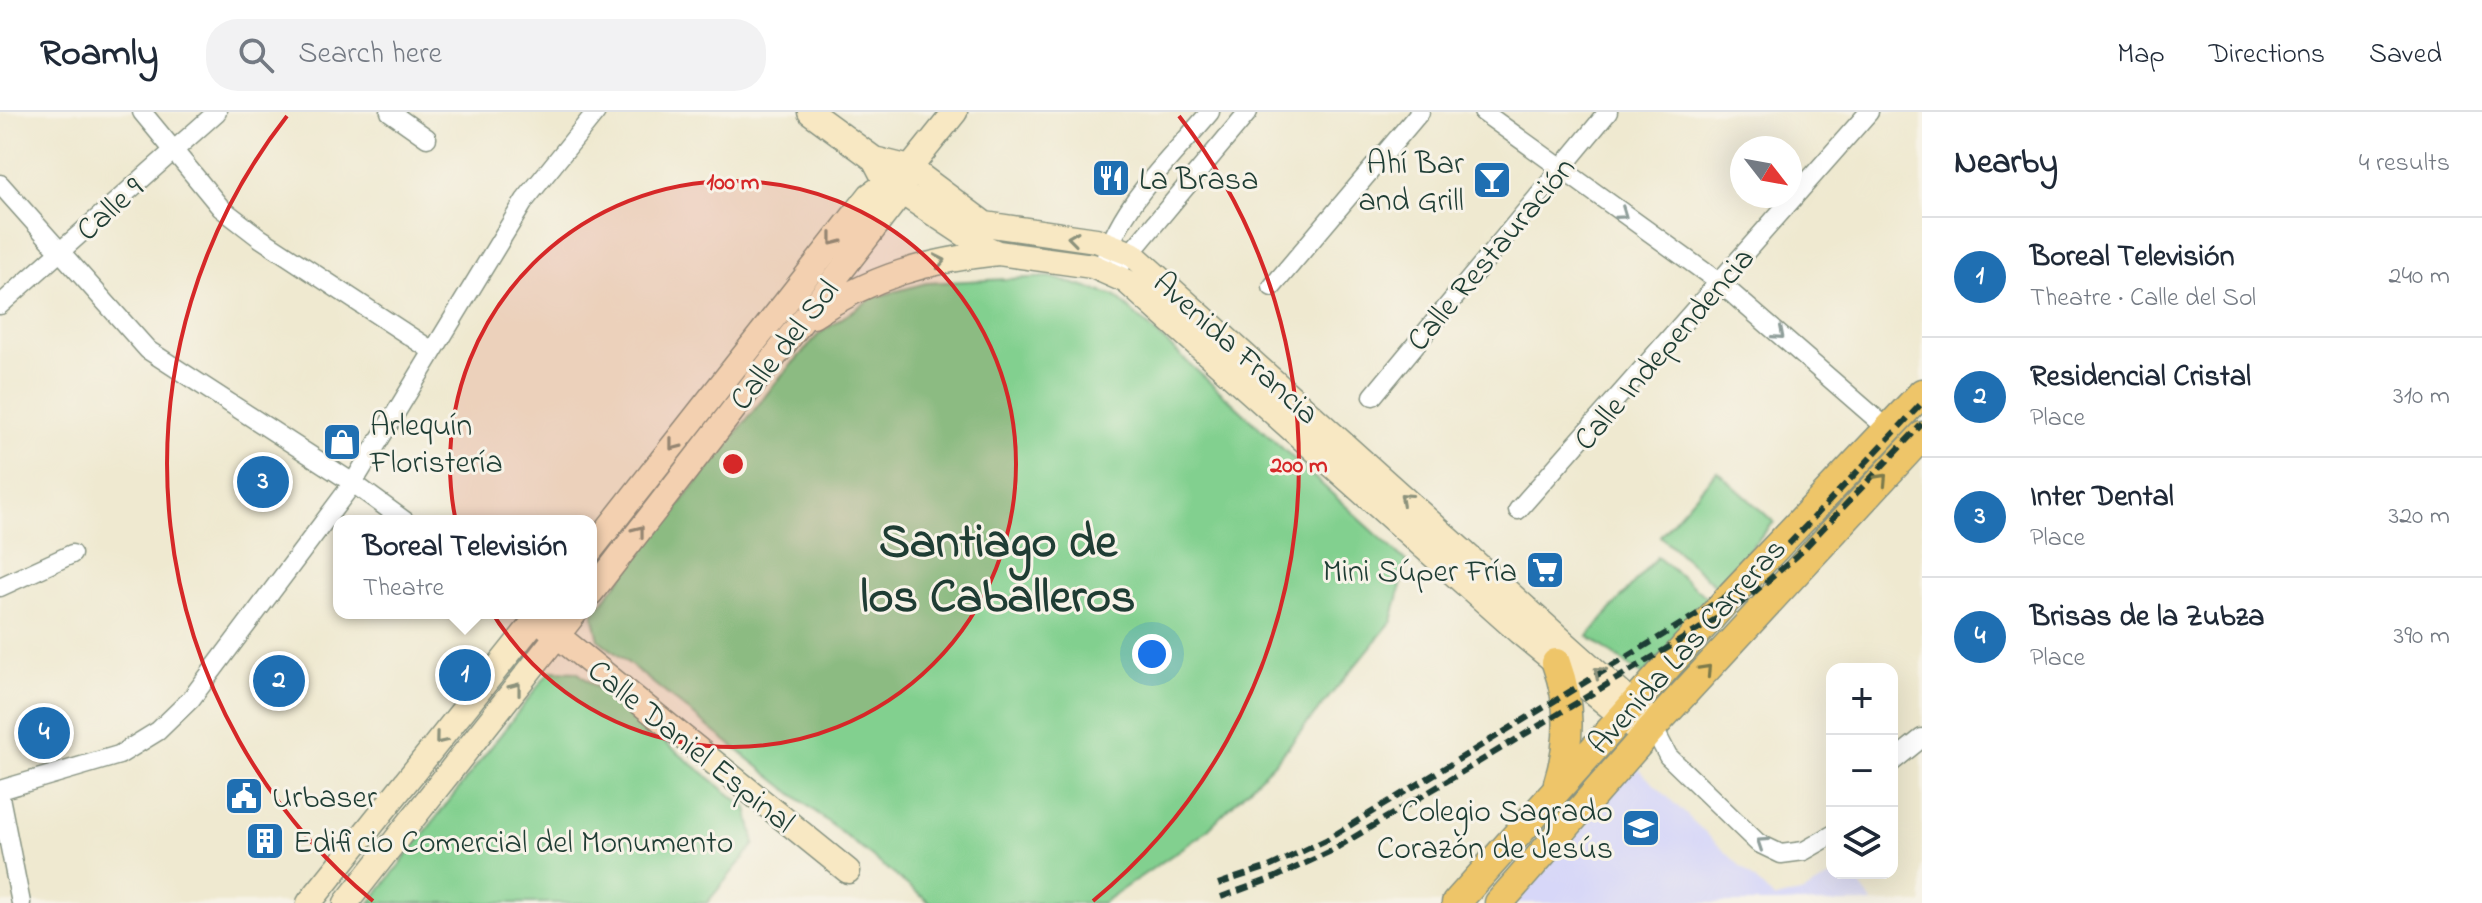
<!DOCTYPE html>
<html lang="en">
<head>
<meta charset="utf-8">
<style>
	:root { --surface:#fff; --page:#f2f2f3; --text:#1f2937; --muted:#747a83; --line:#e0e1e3; --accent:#1f6fb2 }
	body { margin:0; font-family:"Indie Flower",sans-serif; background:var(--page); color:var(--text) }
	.controls { position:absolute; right:24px; bottom:24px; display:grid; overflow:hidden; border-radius:16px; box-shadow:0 8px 32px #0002 }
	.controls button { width:72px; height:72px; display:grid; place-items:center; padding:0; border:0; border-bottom:2px solid var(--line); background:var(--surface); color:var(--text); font:40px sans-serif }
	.compass { position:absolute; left:1730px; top:24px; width:72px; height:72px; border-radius:50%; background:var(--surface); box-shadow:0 8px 32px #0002; rotate:121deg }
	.you { position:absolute; left:1152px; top:542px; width:28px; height:28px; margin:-20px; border:6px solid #fff; border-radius:50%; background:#1a73e8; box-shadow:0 0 0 12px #1a73e833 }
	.badge { display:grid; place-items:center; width:52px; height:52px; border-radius:50%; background:var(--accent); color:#fff; font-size:26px; font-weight:700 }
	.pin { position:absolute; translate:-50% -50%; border:4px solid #fff; box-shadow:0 2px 8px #0006 }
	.popup { position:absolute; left:333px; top:403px; width:264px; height:104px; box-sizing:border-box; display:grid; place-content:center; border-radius:16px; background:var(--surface); filter:drop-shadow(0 2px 6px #0005); font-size:26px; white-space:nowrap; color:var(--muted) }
	.popup b { font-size:30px; color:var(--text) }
	.popup::after { content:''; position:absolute; left:50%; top:100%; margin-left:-16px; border:16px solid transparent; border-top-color:var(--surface) }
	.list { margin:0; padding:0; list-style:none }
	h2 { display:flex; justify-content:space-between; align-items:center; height:104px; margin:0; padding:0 32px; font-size:34px }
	h2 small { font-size:26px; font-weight:400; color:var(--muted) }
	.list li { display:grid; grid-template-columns:52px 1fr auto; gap:24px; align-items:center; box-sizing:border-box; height:120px; padding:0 32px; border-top:2px solid var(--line) }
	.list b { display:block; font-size:30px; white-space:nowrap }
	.list p { margin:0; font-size:26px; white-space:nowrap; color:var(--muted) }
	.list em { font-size:26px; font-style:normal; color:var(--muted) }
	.icon { flex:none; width:44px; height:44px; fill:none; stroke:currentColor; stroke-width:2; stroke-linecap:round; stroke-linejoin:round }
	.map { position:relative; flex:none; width:1922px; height:791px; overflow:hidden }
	header { display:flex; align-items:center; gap:48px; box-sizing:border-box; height:112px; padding:0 40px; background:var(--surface); border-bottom:2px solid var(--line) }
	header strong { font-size:38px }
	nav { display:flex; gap:44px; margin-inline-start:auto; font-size:28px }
	.search { width:560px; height:72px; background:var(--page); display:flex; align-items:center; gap:20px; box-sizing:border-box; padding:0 28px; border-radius:32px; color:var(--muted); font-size:30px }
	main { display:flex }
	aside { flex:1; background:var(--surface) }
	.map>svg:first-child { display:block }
	.built { fill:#d7d7f8 }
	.green { fill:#82d08f; stroke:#508662; stroke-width:2 }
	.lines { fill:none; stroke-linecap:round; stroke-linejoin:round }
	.street-casing { stroke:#879382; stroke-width:21 }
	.secondary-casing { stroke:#879382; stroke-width:27 }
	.primary-casing { stroke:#879382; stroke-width:31 }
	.street { stroke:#fff; stroke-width:18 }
	.secondary { stroke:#f8e8c3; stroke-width:24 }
	.primary { stroke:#eec569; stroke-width:28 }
	.rail { stroke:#1f3d34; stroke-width:6; stroke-dasharray:12 6; stroke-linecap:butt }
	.oneway { stroke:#8f9e9a }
	.oneway2 { stroke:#8c927c }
	.oneway3 { stroke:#7c7a4c }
	.ring { fill:none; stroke:#d62828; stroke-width:4 }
	.labels { text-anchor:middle; stroke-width:6; stroke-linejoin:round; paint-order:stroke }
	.poi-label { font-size:32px; fill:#1f3d34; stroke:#f7f3e8; text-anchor:start }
	.street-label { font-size:32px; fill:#1f3d34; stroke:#f7f3e8 }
	.town-label { font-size:48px; font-weight:bold; fill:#1f3d34; stroke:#f7f3e8 }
	.centre { fill:#d62828; stroke:#f7f3e8; stroke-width:4 }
	.ring-label { font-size:24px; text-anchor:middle; font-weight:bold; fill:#d62828; stroke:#f7f3e8; stroke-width:6; stroke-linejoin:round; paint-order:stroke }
</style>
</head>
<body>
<header>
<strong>Roamly</strong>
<div class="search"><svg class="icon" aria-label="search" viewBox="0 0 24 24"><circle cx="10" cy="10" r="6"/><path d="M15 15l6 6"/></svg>Search here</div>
<nav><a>Map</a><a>Directions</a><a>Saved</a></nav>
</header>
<main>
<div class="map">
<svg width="1922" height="791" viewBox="0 0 1922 791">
	<rect width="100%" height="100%" fill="#f7f3e8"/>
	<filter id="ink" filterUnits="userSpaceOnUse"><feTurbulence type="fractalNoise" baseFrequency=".0125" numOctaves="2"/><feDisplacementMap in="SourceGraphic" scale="16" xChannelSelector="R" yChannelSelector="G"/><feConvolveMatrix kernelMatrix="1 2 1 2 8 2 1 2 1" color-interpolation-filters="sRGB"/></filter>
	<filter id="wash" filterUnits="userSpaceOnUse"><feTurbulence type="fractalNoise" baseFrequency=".006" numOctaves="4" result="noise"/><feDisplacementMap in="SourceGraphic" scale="32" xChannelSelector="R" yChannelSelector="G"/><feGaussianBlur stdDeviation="1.8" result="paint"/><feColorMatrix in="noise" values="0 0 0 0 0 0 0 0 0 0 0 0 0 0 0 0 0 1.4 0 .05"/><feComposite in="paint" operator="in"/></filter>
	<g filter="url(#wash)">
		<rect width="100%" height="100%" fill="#efe9d0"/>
		<path class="built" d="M1635,654L1775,787L1804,780L1837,761H1851L1873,791H1517Z"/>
		<path class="green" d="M1050,165L1115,184L1407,450L1392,509L1277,648L1203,722L1102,791H930L599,528L593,502L782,263L820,221L872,186L926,171Z
			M1717,359L1774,410L1716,474L1660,424Z
			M1657,445L1710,488L1643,564L1588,524Z
			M550,559L577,560L747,696L755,732L707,791H370Z"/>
	</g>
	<g filter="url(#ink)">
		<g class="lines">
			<g class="street-casing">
				<path id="street" d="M142,0L221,96L260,126L431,238
					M390,0L427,26
					M1483,0L1720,171L1888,317
					M0,72L148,238L353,371L405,409
					M1103,157C1115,96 1171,47 1210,0
					M1114,161L1248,0
					M1272,175L1420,0
					M0,193L217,0
					M1373,284L1608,0
					M1518,398L1869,0
					M0,475L72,442
					M1653,615L1668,644L1758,731L1781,742L1804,739L1832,723
					M1892,650L1922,626
					M0,678L119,643L158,619L191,587L353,371L525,88L596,0
					M0,685L21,791"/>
			</g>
			<g class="secondary-casing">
				<path id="secondary" d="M810,0L874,47L910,56L985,112L1096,128L1132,142L1647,605
					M874,47L886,70L984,135L998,141L1092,154L1126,169L1519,520L1636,616
					M813,204C870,165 929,148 998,141
					M591,438L870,83L910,56L955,0
					M591,481L889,97L902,80L906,66
					M537,507L848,759
					M309,791L541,501
					M346,791L575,501"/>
			</g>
			<g class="primary-casing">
				<path id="primary" d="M1556,551C1571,592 1571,629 1558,671
					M1456,791L1731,483L1922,281
					M1499,791L1653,615L1922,324"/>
			</g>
			<use href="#street" class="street"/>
			<use href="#secondary" class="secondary"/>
			<use href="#primary" class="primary"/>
			<path class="rail" d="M1218,772L1271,754L1326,728L1727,484L1787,434L1922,291
				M1221,785L1276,765L1331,739L1739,493L1797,444L1922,312"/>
		</g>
		<defs><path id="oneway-chevron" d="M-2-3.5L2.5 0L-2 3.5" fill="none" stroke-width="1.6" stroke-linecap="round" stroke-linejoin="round" transform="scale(2)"/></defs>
		<g class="oneway">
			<use href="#oneway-chevron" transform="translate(1622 102) rotate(35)"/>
			<use href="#oneway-chevron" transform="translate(1779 222) rotate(41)"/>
			<use href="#oneway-chevron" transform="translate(1762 731) rotate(-146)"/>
		</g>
		<g class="oneway2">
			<use href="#oneway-chevron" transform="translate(1073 126) rotate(-172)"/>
			<use href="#oneway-chevron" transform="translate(834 128) rotate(128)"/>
			<use href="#oneway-chevron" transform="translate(940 149) rotate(-11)"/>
			<use href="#oneway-chevron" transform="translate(674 333) rotate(128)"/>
			<use href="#oneway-chevron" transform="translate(1405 386) rotate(-138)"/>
			<use href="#oneway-chevron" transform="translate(639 419) rotate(-52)"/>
			<use href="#oneway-chevron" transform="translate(1599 560) rotate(-139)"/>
			<use href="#oneway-chevron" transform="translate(516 576) rotate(-52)"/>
			<use href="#oneway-chevron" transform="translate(440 627) rotate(129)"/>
		</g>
		<g class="oneway3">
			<use href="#oneway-chevron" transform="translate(1882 367) rotate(-47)"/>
			<use href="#oneway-chevron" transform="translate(1706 558) rotate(-47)"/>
		</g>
	</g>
	<circle cx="733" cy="352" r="283" fill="#d62828" fill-opacity=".12"/>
	<g class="ring">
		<circle cx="733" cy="352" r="283"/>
		<path d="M373 789A566 566 0 0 1 287 4M1179 4A566 566 0 0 1 1093 789"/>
	</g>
	<defs>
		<g id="restaurant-square" transform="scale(2)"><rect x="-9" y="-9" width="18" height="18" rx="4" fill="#1f6fb2" stroke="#f7f3e8"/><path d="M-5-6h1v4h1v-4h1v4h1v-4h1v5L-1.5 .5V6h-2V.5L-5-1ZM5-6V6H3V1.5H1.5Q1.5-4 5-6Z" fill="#fff"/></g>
		<g id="bar-square" transform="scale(2)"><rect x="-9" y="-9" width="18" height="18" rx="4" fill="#1f6fb2" stroke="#f7f3e8"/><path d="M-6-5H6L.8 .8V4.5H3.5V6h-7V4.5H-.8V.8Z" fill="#fff"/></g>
		<g id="shop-square" transform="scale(2)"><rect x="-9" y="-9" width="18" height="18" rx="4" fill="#1f6fb2" stroke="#f7f3e8"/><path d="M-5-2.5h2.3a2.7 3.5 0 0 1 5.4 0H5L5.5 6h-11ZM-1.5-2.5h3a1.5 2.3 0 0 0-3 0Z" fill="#fff"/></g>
		<g id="supermarket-square" transform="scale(2)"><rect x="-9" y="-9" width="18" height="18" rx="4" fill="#1f6fb2" stroke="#f7f3e8"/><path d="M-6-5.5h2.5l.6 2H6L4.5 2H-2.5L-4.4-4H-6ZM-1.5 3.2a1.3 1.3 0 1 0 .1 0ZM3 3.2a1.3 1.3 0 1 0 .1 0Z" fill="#fff"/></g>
		<g id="civic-square" transform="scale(2)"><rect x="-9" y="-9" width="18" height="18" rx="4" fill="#1f6fb2" stroke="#f7f3e8"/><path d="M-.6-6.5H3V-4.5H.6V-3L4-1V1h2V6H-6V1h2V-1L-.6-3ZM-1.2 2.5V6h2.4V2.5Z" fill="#fff"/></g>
		<g id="university-square" transform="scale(2)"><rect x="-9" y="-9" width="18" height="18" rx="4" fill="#1f6fb2" stroke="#f7f3e8"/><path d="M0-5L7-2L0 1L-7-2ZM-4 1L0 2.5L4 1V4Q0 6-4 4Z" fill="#fff"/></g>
		<g id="building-square" transform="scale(2)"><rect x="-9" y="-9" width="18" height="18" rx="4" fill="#1f6fb2" stroke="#f7f3e8"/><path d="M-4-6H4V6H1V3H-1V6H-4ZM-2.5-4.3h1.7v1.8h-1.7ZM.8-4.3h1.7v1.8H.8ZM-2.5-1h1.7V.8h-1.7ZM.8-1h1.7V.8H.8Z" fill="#fff"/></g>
	</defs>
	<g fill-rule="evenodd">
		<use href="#restaurant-square" x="1111" y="66"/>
		<use href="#bar-square" x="1492" y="68"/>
		<use href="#shop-square" x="342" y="330"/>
		<use href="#supermarket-square" x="1545" y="458"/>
		<use href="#civic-square" x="244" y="684"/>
		<use href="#university-square" x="1641" y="716"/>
		<use href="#building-square" x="265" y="729"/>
	</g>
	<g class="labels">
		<g class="poi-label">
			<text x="1464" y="61" text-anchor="end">Ahí Bar<tspan x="1464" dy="37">and Grill</tspan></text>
			<text x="1139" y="77">La Brasa</text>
			<text x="370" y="323">Arlequín<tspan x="370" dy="37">Floristería</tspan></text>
			<text x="1517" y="469" text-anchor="end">Mini Súper Fría</text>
			<text x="272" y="695">Urbaser</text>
			<text x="1613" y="709" text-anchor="end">Colegio Sagrado<tspan x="1613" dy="37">Corazón de Jesús</tspan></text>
			<text x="293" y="740">Edificio Comercial del Monumento</text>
		</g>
		<g class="street-label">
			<text transform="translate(109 96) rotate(-42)" y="11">Calle 9</text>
			<text transform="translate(1490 141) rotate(-50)" y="11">Calle Restauración</text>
			<text transform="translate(783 232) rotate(-52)" y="11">Calle del Sol</text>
			<text transform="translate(1237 235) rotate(42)" y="11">Avenida Francia</text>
			<text transform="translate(1663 236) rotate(-49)" y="11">Calle Independencia</text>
			<text transform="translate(1686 533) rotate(-48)" y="11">Avenida Las Carreras</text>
			<text transform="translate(692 633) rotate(39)" y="11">Calle Daniel Espinal</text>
		</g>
		<g class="town-label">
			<text x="998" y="444">Santiago de<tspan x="998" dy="55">los Caballeros</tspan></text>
		</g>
	</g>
	<circle cx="733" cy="352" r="12" class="centre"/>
	<g class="ring-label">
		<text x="733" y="77">100 m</text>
		<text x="1299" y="360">200 m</text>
	</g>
</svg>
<div class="controls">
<button>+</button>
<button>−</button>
<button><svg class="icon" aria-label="layers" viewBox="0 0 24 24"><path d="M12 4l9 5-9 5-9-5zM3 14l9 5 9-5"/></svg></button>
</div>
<svg class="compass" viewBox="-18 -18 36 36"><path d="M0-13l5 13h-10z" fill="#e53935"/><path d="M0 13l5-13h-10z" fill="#747a83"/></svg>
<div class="you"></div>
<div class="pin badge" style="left:465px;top:563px">1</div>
<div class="popup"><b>Boreal Televisión</b>Theatre</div>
<div class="pin badge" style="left:279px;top:569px">2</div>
<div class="pin badge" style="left:263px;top:370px">3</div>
<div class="pin badge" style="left:44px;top:621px">4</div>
</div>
<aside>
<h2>Nearby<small>4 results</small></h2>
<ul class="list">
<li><span class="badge">1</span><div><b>Boreal Televisión</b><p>Theatre · Calle del Sol</p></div><em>240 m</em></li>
<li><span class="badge">2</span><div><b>Residencial Cristal</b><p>Place</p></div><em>310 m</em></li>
<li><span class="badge">3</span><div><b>Inter Dental</b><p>Place</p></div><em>320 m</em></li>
<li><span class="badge">4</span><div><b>Brisas de la Zubza</b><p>Place</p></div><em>390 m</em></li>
</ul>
</aside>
</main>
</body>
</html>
